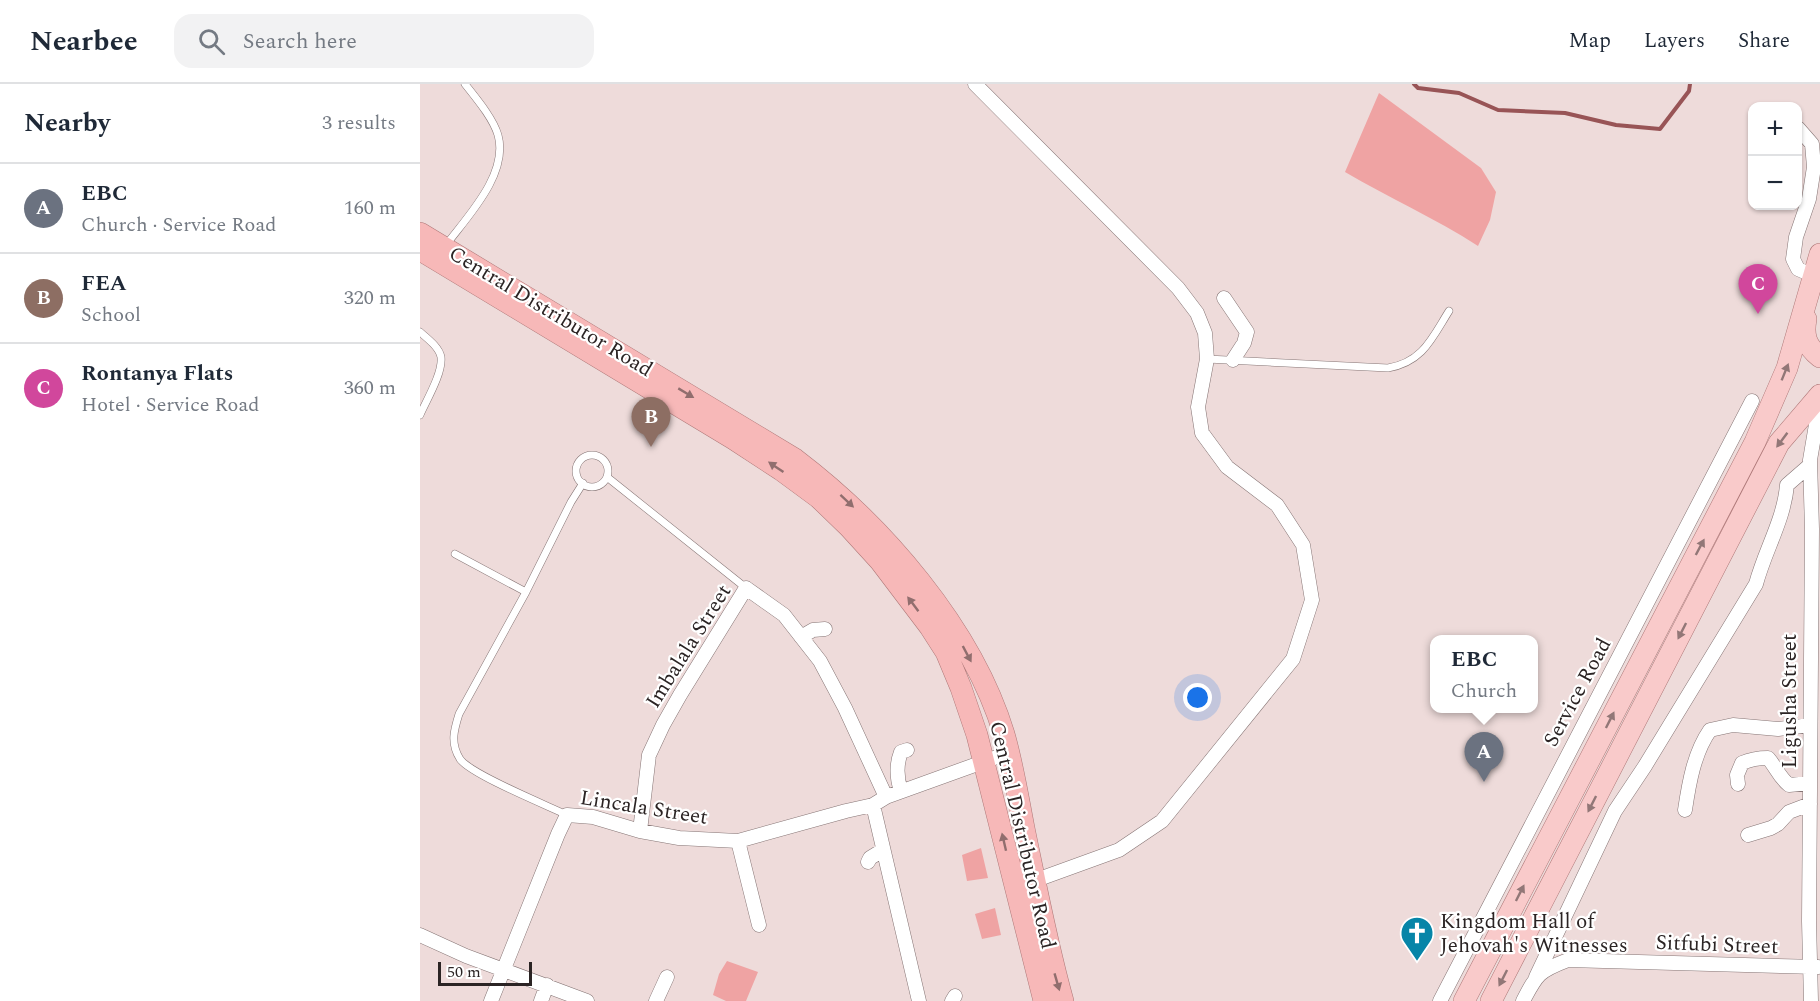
<!DOCTYPE html>
<html lang="en">
<head>
<meta charset="utf-8">
<style>
	:root { --surface:#fff; --page:#f2f2f3; --text:#1f2937; --muted:#747a83; --line:#e0e1e3; --accent:#0b8043 }
	body { margin:0; font-family:Spectral,serif; background:var(--page); color:var(--text) }
	.controls { position:absolute; right:18px; top:18px; display:grid; overflow:hidden; border-radius:12px; box-shadow:0 2px 4px #0004 }
	.controls button { width:54px; height:54px; display:grid; place-items:center; padding:0; border:0; border-bottom:2px solid var(--line); background:var(--surface); color:var(--text); font:30px sans-serif }
	.scale { position:absolute; left:18px; bottom:15px; width:94px; box-sizing:border-box; padding-left:6px; border:3px solid #2b2424; border-top:0; font-size:16px; line-height:21px; white-space:nowrap; color:#2b2424; -webkit-text-stroke:4px #fff; paint-order:stroke }
	.you { position:absolute; left:778px; top:614px; width:21px; height:21px; margin:-15px; border:4px solid #fff; border-radius:50%; background:#1a73e8; box-shadow:0 0 0 9px #1a73e833 }
	.badge { display:grid; place-items:center; width:39px; height:39px; border-radius:50%; background:var(--accent); color:#fff; font-size:20px; font-weight:700 }
	.pin { position:absolute; translate:-50% -50px; filter:drop-shadow(0 2px 3px #0008) }
	.pin::after { content:''; position:absolute; top:32px; width:21px; height:18px; background:inherit; clip-path:polygon(0 0,100% 0,50% 100%) }
	.popup { position:absolute; left:1010px; top:551px; width:108px; height:78px; box-sizing:border-box; display:grid; place-content:center; border-radius:12px; background:var(--surface); filter:drop-shadow(0 2px 4px #0005); font-size:20px; white-space:nowrap; color:var(--muted) }
	.popup b { font-size:22px; color:var(--text) }
	.popup::after { content:''; position:absolute; left:50%; top:100%; margin-left:-12px; border:12px solid transparent; border-top-color:var(--surface) }
	.list { margin:0; padding:0; list-style:none }
	h2 { display:flex; justify-content:space-between; align-items:center; height:78px; margin:0; padding:0 24px; font-size:26px }
	h2 small { font-size:20px; font-weight:400; color:var(--muted) }
	.list li { display:grid; grid-template-columns:39px 1fr auto; gap:18px; align-items:center; box-sizing:border-box; height:90px; padding:0 24px; border-top:2px solid var(--line) }
	.list b { display:block; font-size:22px; white-space:nowrap }
	.list p { margin:0; font-size:20px; white-space:nowrap; color:var(--muted) }
	.list em { font-size:20px; font-style:normal; color:var(--muted) }
	.icon { flex:none; width:33px; height:33px; fill:none; stroke:currentColor; stroke-width:2; stroke-linecap:round; stroke-linejoin:round }
	.map { position:relative; flex:none; width:1400px; height:917px; overflow:hidden }
	header { display:flex; align-items:center; gap:36px; box-sizing:border-box; height:84px; padding:0 30px; background:var(--surface); border-bottom:2px solid var(--line) }
	header strong { font-size:28px }
	nav { display:flex; gap:33px; margin-inline-start:auto; font-size:21px }
	.search { width:420px; height:54px; background:var(--page); display:flex; align-items:center; gap:15px; box-sizing:border-box; padding:0 21px; border-radius:18px; color:var(--muted); font-size:22px }
	main { display:flex }
	aside { flex:1; background:var(--surface) }
	.map>svg:first-child { display:block }
	.green { fill:#efa3a3 }
	.lines { fill:none; stroke-linecap:round; stroke-linejoin:round }
	.stream { stroke:#985456; stroke-width:4 }
	.service-casing { stroke:#867575; stroke-width:8 }
	.minor-casing { stroke:#867575; stroke-width:15 }
	.primary-casing { stroke:#ae7878; stroke-width:22 }
	.trunk-casing { stroke:#ae7878; stroke-width:22 }
	.service { stroke:#fff; stroke-width:7 }
	.minor { stroke:#fff; stroke-width:14 }
	.primary { stroke:#f9caca; stroke-width:21 }
	.trunk { stroke:#f7b8b8; stroke-width:21 }
	.oneway { fill:#927777 }
	.oneway2 { fill:#916e6e }
	.labels { text-anchor:middle; stroke-width:4.5; stroke-linejoin:round; paint-order:stroke }
	.street-label { font-size:21px; fill:#2b2424; stroke:#fff }
	.poi-label { font-size:21px; fill:#2b2424; stroke:#fff; text-anchor:start }
</style>
</head>
<body>
<header>
<strong>Nearbee</strong>
<div class="search"><svg class="icon" aria-label="search" viewBox="0 0 24 24"><circle cx="10" cy="10" r="6"/><path d="M15 15l6 6"/></svg>Search here</div>
<nav><a>Map</a><a>Layers</a><a>Share</a></nav>
</header>
<main>
<aside>
<h2>Nearby<small>3 results</small></h2>
<ul class="list">
<li><span class="badge" style="background:#6b7280">A</span><div><b>EBC</b><p>Church · Service Road</p></div><em>160 m</em></li>
<li><span class="badge" style="background:#8d6e63">B</span><div><b>FEA</b><p>School</p></div><em>320 m</em></li>
<li><span class="badge" style="background:#d1479c">C</span><div><b>Rontanya Flats</b><p>Hotel · Service Road</p></div><em>360 m</em></li>
</ul>
</aside>
<div class="map">
<svg width="1400" height="917" viewBox="0 0 1400 917">
	<rect width="100%" height="100%" fill="#eedbda"/>
	<path class="green" d="M959,9L1061,84L1076,108L1070,136L1058,162C1015,134 969,114 925,88Z
		M561,764L568,794L547,797L542,771Z
		M575,824L581,851L562,855L555,830Z
		M307,877L338,888L326,917H306L293,911L299,890Z"/>
	<g class="lines">
		<path class="stream" d="M994,0L998,4L1039,9L1078,26L1145,29L1196,41L1240,45L1269,7L1270,0"/>
		<g class="service-casing">
			<path id="service" d="M26,161C47,133 89,90 78,51C73,34 56,14 45,0
				M0,248C8,255 19,263 21,273C23,289 6,317 0,331
				M787,275L968,284C1003,278 1012,254 1029,227
				M156 387a16 16 0 1 1 32 0a16 16 0 1 1-32 0Z
				M187,393L326,504
				M35,470L106,508
				M147,731C126,721 50,690 40,675C30,659 34,646 39,630L106,508L151,418L163,399"/>
		</g>
		<g class="minor-casing">
			<path id="minor" d="M555,0L758,204L777,229L785,249L787,275L778,323L782,349L807,383L857,421L883,461L892,516L873,575L742,737L699,766L608,799
				M1378,44L1392,60L1394,83L1389,115L1376,153L1373,175L1378,185L1394,192
				M804,214L827,248L824,259L813,276
				M381,553L393,546L405,545
				M1318,700L1317,691L1322,679C1331,675 1338,674 1348,674C1356,683 1359,693 1369,701L1390,699
				M481,707C477,695 476,681 481,668L487,666
				M453,721L499,917
				M1265,726C1269,699 1274,669 1290,646L1313,641L1358,645L1390,641
				M220,747L229,671L243,641L260,611L326,504L364,531L400,577L425,624L466,713
				M1328,751L1351,744L1358,740L1369,728L1390,720
				M318,757L339,841
				M448,778L450,774L463,766
				M0,851L46,872L167,917
				M1116,893L1195,727L1225,682L1336,500C1345,466 1364,436 1367,401L1390,381
				M71,917L138,750L147,731L173,733L220,747L259,754L318,757L426,727L453,721L466,713L588,669
				M121,917L127,901
				M236,917L247,893
				M532,917L535,912
				M1020,917L1332,317
				M1103,917C1117,890 1119,887 1148,876L1398,883
				M1391,917L1389,837L1392,445L1390,376L1400,317"/>
		</g>
		<g class="primary-casing">
			<path id="primary" d="M1386,235C1383,252 1386,262 1400,273
				M1044,917L1335,358L1367,284L1400,170
				M1071,917L1359,359L1400,311"/>
		</g>
		<g class="trunk-casing">
			<path id="trunk" d="M0,149L375,375C462,441 552,544 584,650C593,681 598,713 604,744C616,802 627,860 643,917
				M0,166L312,354L361,386L399,414L429,443L460,477L510,543L526,568L541,604L557,651L624,917"/>
		</g>
		<use href="#service" class="service"/>
		<use href="#minor" class="minor"/>
		<use href="#primary" class="primary"/>
		<use href="#trunk" class="trunk"/>
	</g>
	<defs><path id="oneway-solid" d="M-6-.8H1V-3.2L6.5 0L1 3.2V.8H-6Z" transform="scale(1.5)"/></defs>
	<g class="oneway">
		<use href="#oneway-solid" transform="translate(1365 288) rotate(-68)"/>
		<use href="#oneway-solid" transform="translate(1362 356) rotate(127)"/>
		<use href="#oneway-solid" transform="translate(1280 463) rotate(-62)"/>
		<use href="#oneway-solid" transform="translate(1262 547) rotate(117)"/>
		<use href="#oneway-solid" transform="translate(1190 636) rotate(-63)"/>
		<use href="#oneway-solid" transform="translate(1172 720) rotate(117)"/>
		<use href="#oneway-solid" transform="translate(1100 809) rotate(-63)"/>
		<use href="#oneway-solid" transform="translate(1083 894) rotate(117)"/>
	</g>
	<g class="oneway2">
		<use href="#oneway-solid" transform="translate(266 309) rotate(31)"/>
		<use href="#oneway-solid" transform="translate(356 383) rotate(-146)"/>
		<use href="#oneway-solid" transform="translate(427 417) rotate(43)"/>
		<use href="#oneway-solid" transform="translate(493 520) rotate(-127)"/>
		<use href="#oneway-solid" transform="translate(547 570) rotate(62)"/>
		<use href="#oneway-solid" transform="translate(584 758) rotate(-103)"/>
		<use href="#oneway-solid" transform="translate(637 898) rotate(74)"/>
	</g>
	<defs>
		<g id="church-pin" transform="scale(1.725)"><path d="M0 17L-7.5 6A9.5 9.5 0 1 1 7.5 6Z" fill="#0685a8" stroke="#fff"/><path d="M-1.2-6h2.4v3.5h3.3v2.4h-3.3V6h-2.4V-.1h-3.3v-2.4h3.3Z" fill="#fff"/></g>
	</defs>
	<g fill-rule="evenodd">
		<use href="#church-pin" x="997" y="849"/>
	</g>
	<g class="labels">
		<g class="street-label">
			<text transform="translate(131 227) rotate(31)" y="7">Central Distributor Road</text>
			<text transform="translate(268 562) rotate(-58)" y="7">Imbalala Street</text>
			<text transform="translate(1157 608) rotate(-62)" y="7">Service Road</text>
			<text transform="translate(1369 617) rotate(-90)" y="7">Ligusha Street</text>
			<text transform="translate(224 723) rotate(9)" y="7">Lincala Street</text>
			<text transform="translate(603 751) rotate(77)" y="7">Central Distributor Road</text>
			<text transform="translate(1297 860) rotate(2)" y="7">Sitfubi Street</text>
		</g>
		<g class="poi-label">
			<text x="1020" y="844">Kingdom Hall of<tspan x="1020" dy="24">Jehovah's Witnesses</tspan></text>
		</g>
	</g>
</svg>
<div class="controls">
<button>+</button>
<button>−</button>
</div>
<div class="scale">50 m</div>
<div class="you"></div>
<div class="pin badge" style="left:1064px;top:698px;background:#6b7280">A</div>
<div class="popup"><b>EBC</b>Church</div>
<div class="pin badge" style="left:231px;top:363px;background:#8d6e63">B</div>
<div class="pin badge" style="left:1338px;top:230px;background:#d1479c">C</div>
</div>
</main>
</body>
</html>
